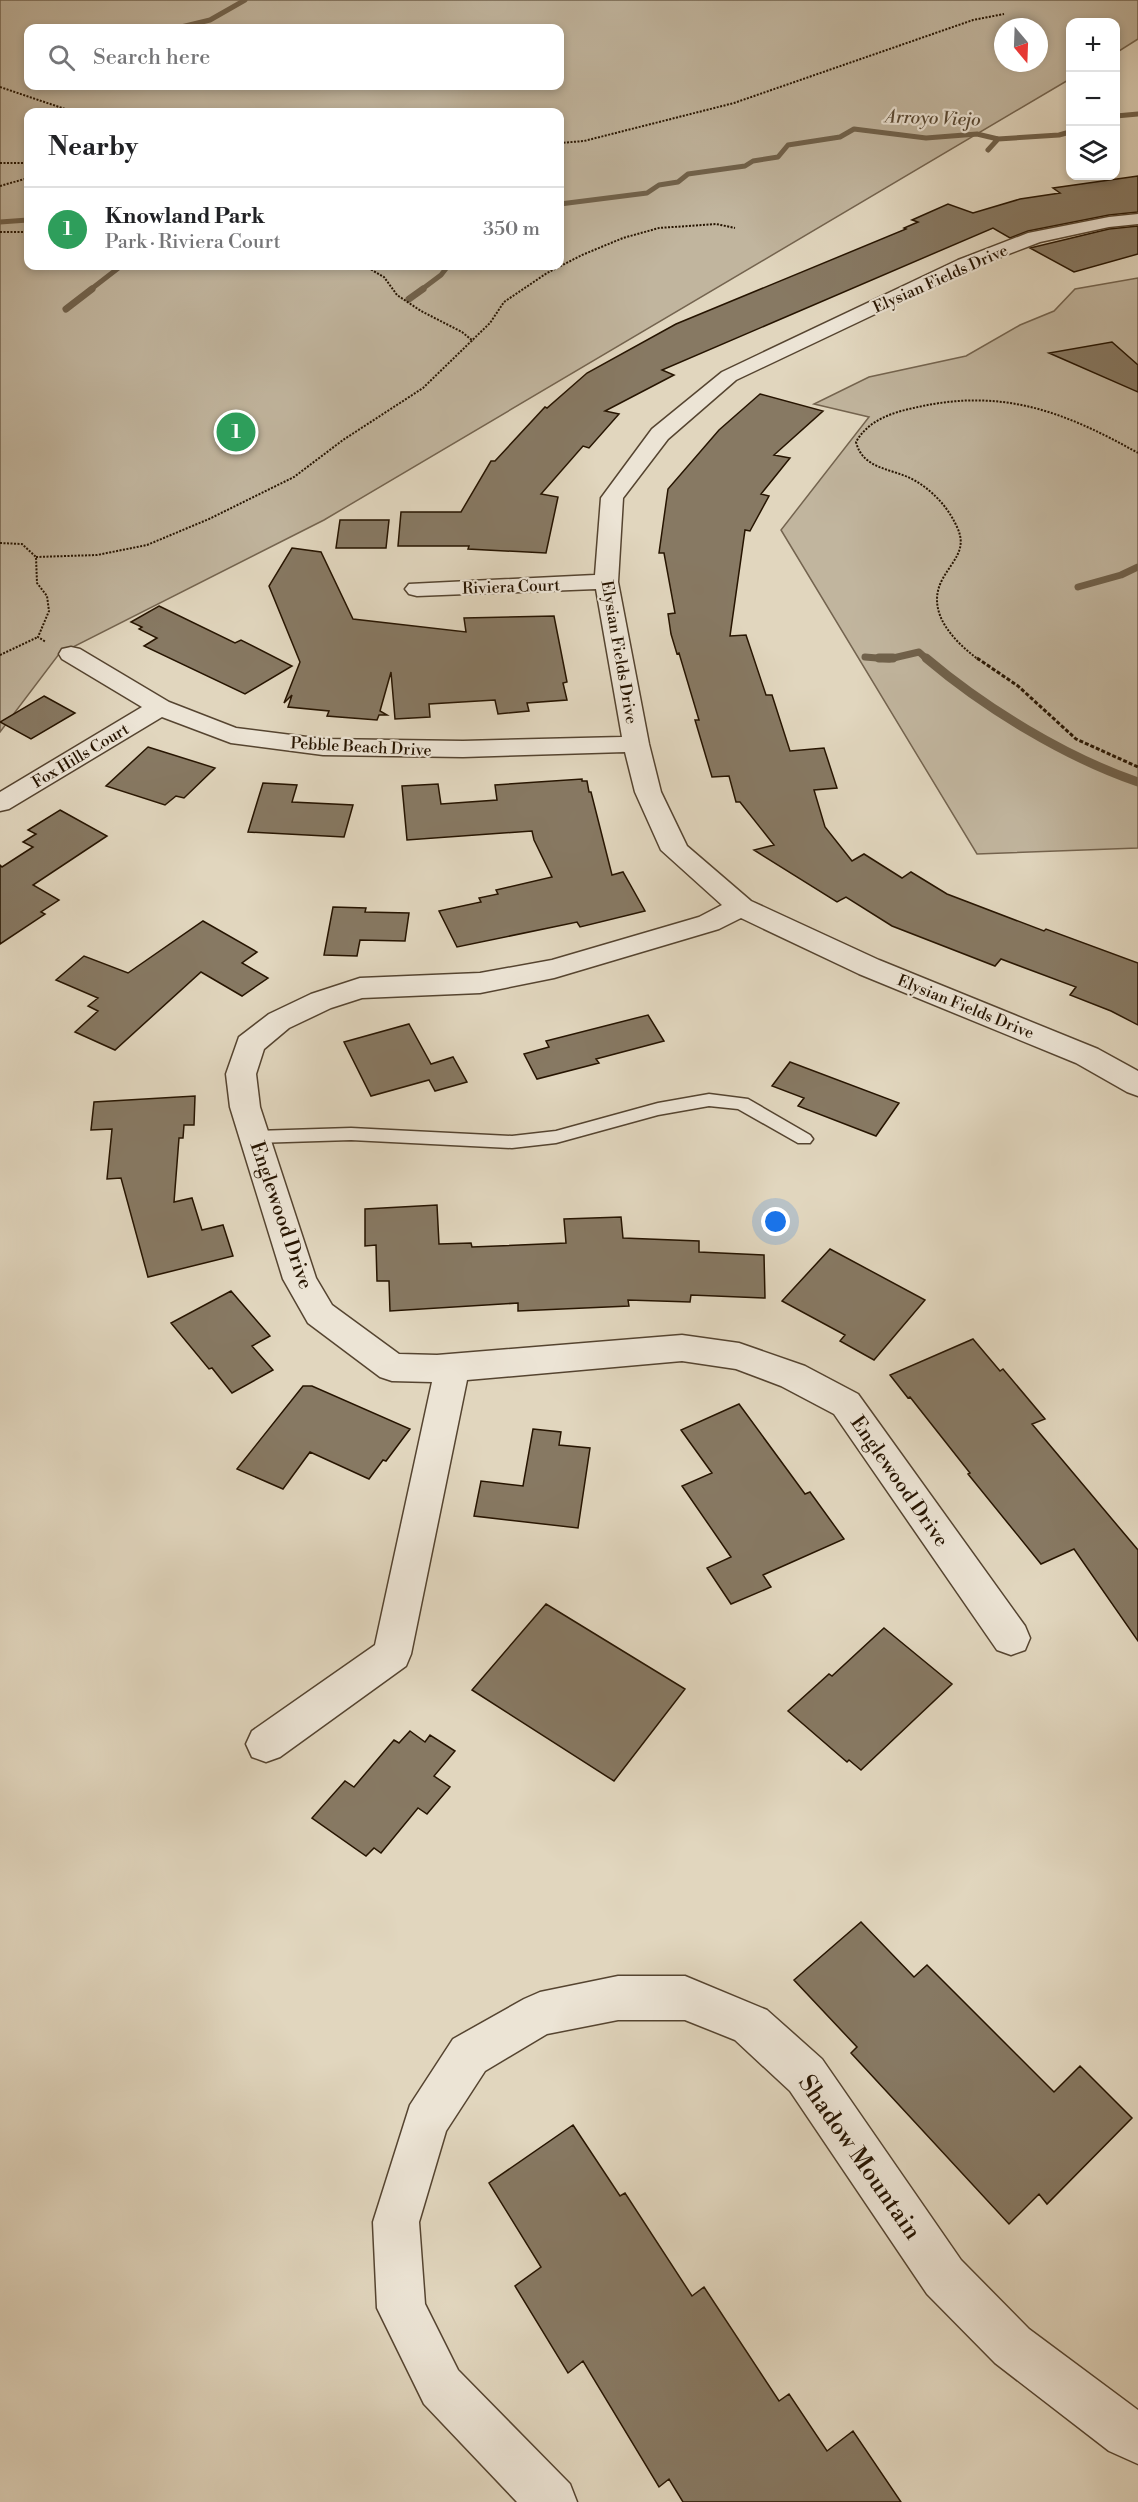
<!DOCTYPE html>
<html lang="en">
<head>
<meta charset="utf-8">
<style>
	:root { --surface:#fff; --page:#f2f2f2; --text:#202124; --muted:#757577; --line:#e0e0e0; --accent:#1a73e8 }
	body { margin:0; font-family:"Libre Bodoni",serif; background:var(--page); color:var(--text) }
	.controls { position:absolute; right:18px; top:18px; display:grid; overflow:hidden; border-radius:12px; box-shadow:0 3px 9px #0003 }
	.controls button { width:54px; height:54px; display:grid; place-items:center; padding:0; border:0; border-bottom:2px solid var(--line); background:var(--surface); color:var(--text); font:30px sans-serif }
	.compass { position:absolute; left:994px; top:18px; width:54px; height:54px; border-radius:50%; background:var(--surface); box-shadow:0 3px 9px #0003; rotate:161deg }
	.you { position:absolute; left:776px; top:1222px; width:21px; height:21px; margin:-15px; border:4px solid #fff; border-radius:50%; background:#1a73e8; box-shadow:0 0 0 9px #1a73e833 }
	.badge { display:grid; place-items:center; width:39px; height:39px; border-radius:50%; background:var(--accent); color:#fff; font-size:20px; font-weight:700 }
	.pin { position:absolute; translate:-50% -50%; border:3px solid #fff; box-shadow:0 2px 6px #0006 }
	.list { margin:0; padding:0; list-style:none }
	h2 { display:flex; justify-content:space-between; align-items:center; height:78px; margin:0; padding:0 24px; font-size:26px }
	h2 small { font-size:20px; font-weight:400; color:var(--muted) }
	.list li { display:grid; grid-template-columns:39px 1fr auto; gap:18px; align-items:center; box-sizing:border-box; height:84px; padding:0 24px; border-top:2px solid var(--line) }
	.list b { display:block; font-size:22px; white-space:nowrap }
	.list p { margin:0; font-size:20px; white-space:nowrap; color:var(--muted) }
	.list em { font-size:20px; font-style:normal; color:var(--muted) }
	.icon { flex:none; width:33px; height:33px; fill:none; stroke:currentColor; stroke-width:2; stroke-linecap:round; stroke-linejoin:round }
	.map { position:relative; flex:none; width:1138px; height:2502px; overflow:hidden }
	.search { position:absolute; background:var(--surface); box-shadow:0 3px 9px #0003; left:24px; top:24px; width:540px; height:66px; display:flex; align-items:center; gap:15px; box-sizing:border-box; padding:0 21px; border-radius:12px; color:var(--muted); font-size:22px }
	.panel { position:absolute; background:var(--surface); box-shadow:0 3px 9px #0003; left:24px; top:108px; width:540px; height:162px; border-radius:12px }
	.map>svg:first-child { display:block }
	.green { fill:#c1b59e; stroke:#74644f; stroke-width:1.5; fill-rule:evenodd }
	.lines { fill:none; stroke-linecap:round; stroke-linejoin:round }
	.stream-far2 { stroke:#70614b; stroke-width:5 }
	.stream-far1 { stroke:#70614b; stroke-width:7 }
	.stream { stroke:#70614b; stroke-width:9 }
	.building { fill:#877963; stroke:#261400; stroke-width:1.5 }
	.service-casing { stroke:#554430; stroke-width:3 }
	.minor-casing { stroke:#554430; stroke-width:3 }
	.path-far1 { stroke:#261400; stroke-width:2; stroke-dasharray:2 1.5; stroke-linecap:butt }
	.path { stroke:#261400; stroke-width:3; stroke-dasharray:4 2; stroke-linecap:butt }
	.service { fill:#ece4d5; fill-rule:evenodd }
	.minor { fill:#ece4d5; fill-rule:evenodd }
	.labels { text-anchor:middle; stroke-width:4.5; stroke-linejoin:round; paint-order:stroke }
	.far-street-label { font-size:16px; fill:#261400; stroke:#ece4d5 }
	.far-water-label { font-size:18px; font-style:italic; fill:#574732; stroke:#ece4d5 }
	.street-label { font-size:20px; fill:#261400; stroke:#ece4d5 }
	.near-street-label { font-size:24px; fill:#261400; stroke:#ece4d5 }
</style>
</head>
<body>
<div class="map">
<svg width="1138" height="2502" viewBox="0 0 1138 2502">
	<rect width="100%" height="100%" fill="#e1d6be"/>
	<filter id="stains"><feTurbulence type="fractalNoise" baseFrequency=".00333" numOctaves="4"/><feColorMatrix values="0 0 0 0 .2 0 0 0 0 .09 0 0 0 0 .02 0 0 0 .5 -.17"/></filter>
	<radialGradient id="worn" r=".72"><stop offset=".6" stop-color="#630" stop-opacity="0"/><stop offset="1" stop-color="#630" stop-opacity=".3"/></radialGradient>
	<path class="green" d="M0,0H1138V39L1116,53V22H1070V79L324,520L59,654L0,732ZM1003,27H1039V63H1003ZM28,28H560V86H28ZM28,112H560V266H28Z
		M1138,278V848L977,854L781,530L869,417L814,404L869,377L966,356L1020,325L1054,311L1075,289Z"/>
	<g class="lines">
		<path class="stream-far2" d="M177,28L210,20L245,0
			M1116,116L1138,114
			M988,150L998,139
			M560,204L647,193L659,185L678,182L688,174L745,166L753,161L778,157L788,145L840,137L854,129L926,138L977,134L998,139L1059,135L1070,132
			M0,222L28,220
			M90,290L121,266
			M421,290L441,275L448,266"/>
		<path class="stream-far1" d="M409,299L423,289
			M66,309L92,289
			M1078,587L1121,575L1138,567
			M865,657L889,659L919,652L928,660"/>
		<path class="stream" d="M879,658H893
			M926,658C985,708 1065,757 1138,782"/>
	</g>
	<path class="building" d="M1138,176V212L1109,215L1028,231L1010,238L993,228L662,370L674,375L605,411L619,414L589,448L583,446L541,494L558,497L546,553L468,549L469,546H398L401,512H461L491,461H495L545,407L547,408L587,373L676,324L906,229L904,228L918,222L912,220L948,204L973,213L1020,199L1060,193L1053,188Z
		M1138,226V254L1074,272L1030,248L1109,229Z
		M1112,342L1138,365V392L1049,353Z
		M760,394L823,411L774,455L790,458L761,494L769,496L750,531L745,530L730,636L746,635L766,695H772L790,751L824,748L837,788L814,790L825,827L852,861L864,854L902,878L911,872L947,894L1044,931L1046,929L1138,963V1025L1111,1011L1070,995L1076,987L1001,959L995,966L892,926L846,897L837,902L754,850L774,845L740,802H736L729,776L712,777L695,720H699L679,653L677,654L671,634L668,614L675,613L664,553H659L668,489L719,430Z
		M340,520H389L386,548H336Z
		M292,548L321,552L353,619L466,632L464,618L554,616L567,682L563,683L567,700L527,703L529,711L498,714L495,700L429,704L430,717L395,719L391,672L380,711L387,715H379L377,720L327,716L329,711L288,707L292,695L284,703L300,662L269,586Z
		M159,606L235,643L241,640L292,666L245,694L144,646L157,638L139,629L142,627L131,622Z
		M44,696L75,713L31,739L0,722Z
		M148,747L215,768L184,798L176,796L165,805L106,786Z
		M582,779V781H587L589,792H591L612,875L623,872L645,911L580,927L577,922L457,947L439,911L481,902L479,898L498,894L496,890L552,877L534,840L532,831L407,840L402,786L438,784L441,804L497,800L495,785Z
		M263,783L297,785L292,802L353,805L344,837L248,832Z
		M60,810L107,836L33,885L59,900L41,912L45,914L0,944V865L2,867L33,847L23,842L36,834L28,830Z
		M333,907L366,908L365,912L409,913L405,941L360,940L357,956L324,955Z
		M203,921L257,952L242,963L268,978L242,996L201,972L115,1050L75,1032L98,1011L88,1006L98,998L56,980L84,956L128,973Z
		M648,1015L664,1041L596,1059L599,1063L537,1079L524,1054L549,1047L546,1041Z
		M409,1024L431,1064L453,1057L467,1082L435,1091L429,1080L371,1096L344,1042Z
		M790,1062L899,1103L876,1136L798,1106L804,1098L772,1086Z
		M195,1096L194,1125H184L183,1138H179L174,1202L192,1198L202,1230L223,1225L233,1256L148,1277L121,1178L107,1179L112,1129L91,1130L94,1102Z
		M437,1205L439,1244L471,1243L472,1247L566,1243L564,1219L621,1217L623,1238L699,1241V1252L764,1255L765,1298L691,1295L690,1302L628,1300L629,1306L518,1311V1303L390,1311L389,1281H377L376,1245L365,1246V1209Z
		M830,1249L925,1300L874,1360L840,1341L845,1335L782,1301Z
		M231,1291L270,1336L252,1346L273,1370L232,1393L212,1368L209,1369L171,1323Z
		M973,1339L1000,1371L1003,1369L1045,1419L1032,1424L1138,1550V1641L1074,1549L1041,1564L968,1474L970,1473L910,1397L908,1398L890,1375Z
		M303,1386H312L410,1429L386,1461L383,1460L369,1479L310,1452L283,1489L237,1469Z
		M739,1404L805,1494L810,1492L844,1539L763,1575L771,1587L731,1604L707,1568L731,1557L682,1486L712,1473L681,1430Z
		M533,1429L561,1432L559,1445L590,1448L578,1528L474,1516L481,1481L523,1486Z
		M546,1604L685,1689L614,1781L472,1690Z
		M884,1628L952,1684L861,1770L849,1760L847,1762L788,1711L829,1674L832,1676Z
		M410,1731L425,1742L430,1735L455,1751L434,1776L450,1787L427,1814L418,1808L381,1853L374,1848L366,1856L312,1818L345,1781L354,1787L394,1740L399,1743Z
		M861,1922L914,1977L927,1965L1054,2092L1080,2066L1132,2118L1047,2204L1039,2194L1009,2224L851,2053L857,2047L794,1980Z
		M573,2125L620,2196L625,2193L692,2296L704,2287L779,2401L789,2394L827,2451L853,2431L901,2502H683L669,2479L659,2487L583,2361L568,2373L515,2286L541,2267L489,2183Z"/>
	<g class="lines">
		<g class="service-casing">
			<path id="service" d="M709,1094L748,1099L810,1135L813,1139L810,1143H798L738,1109L709,1106L658,1115L556,1143L512,1148L351,1140L255,1143L249,1141L246,1137L249,1133L255,1131L351,1128L512,1136L556,1131L658,1103Z"/>
		</g>
		<g class="minor-casing">
			<path id="minor" d="M1138,214V224L1109,227L1040,242L972,268L736,380L668,439L623,498L618,582L649,744L661,792L687,846L751,901L879,960L1098,1049L1138,1071V1096L1127,1092L1076,1063L859,974L741,918L719,929L554,978L480,993L362,998L331,1008L289,1028L264,1049L256,1074L260,1107L316,1278L332,1305L399,1354L437,1355L682,1335L739,1343L805,1366L858,1394L1025,1626L1030,1638L1025,1650L1011,1655L997,1650L834,1414L781,1386L736,1369L682,1361L467,1380L411,1654L406,1666L280,1757L266,1762L252,1757L246,1744L252,1731L375,1645L432,1382L392,1381L380,1377L308,1323L283,1279L230,1107L226,1074L239,1037L269,1014L311,994L360,978L480,973L552,960L699,917L722,905L661,850L635,792L625,752L463,757L323,755L231,743L162,717L9,809L0,811V792L142,707L62,659L59,654L62,649L71,647L80,649L169,702L236,728L323,739L463,741L622,737L596,589L417,596L409,594L405,589L409,584L595,575L601,498L652,429L722,372L958,260L1028,233L1109,217Z
				M618,1976H685L767,2010L822,2059L961,2260L1029,2329L1138,2410V2464L1109,2451L995,2363L927,2294L790,2091L735,2040L685,2020H618L547,2034L485,2071L446,2131L419,2222L425,2304L458,2370L570,2484L577,2502H517L424,2404L377,2308L373,2222L410,2105L453,2039L524,1999L540,1992Z"/>
		</g>
		<path class="path-far1" d="M0,87L74,112
			M560,143L584,141L734,103L973,20L1004,14
			M0,163H28
			M0,186L28,178
			M0,232H28
			M365,266L384,277L397,295L421,311L462,332L473,341
			M0,543L22,544L36,557L37,583L47,596L49,611L38,637L46,642
			M36,557L97,555L147,545L209,519L294,477L343,440L423,388L490,323L504,302L547,273L582,255L623,238L659,228L716,224L735,228
			M0,655L38,637
			M979,660C955,642 925,613 942,580C952,561 968,550 957,527C948,507 933,491 914,480C892,468 863,470 856,442C869,419 894,412 918,407C1003,388 1065,412 1138,453"/>
		<path class="path" d="M977,658L1018,686L1076,739L1138,767"/>
		<use href="#service" class="service"/>
		<use href="#minor" class="minor"/>
	</g>
	<g class="labels">
		<g class="far-street-label">
			<text transform="translate(940 278) rotate(-24)" y="6">Elysian Fields Drive</text>
			<text transform="translate(511 586) rotate(-2)" y="6">Riviera Court</text>
			<text transform="translate(620 652) rotate(80)" y="6">Elysian Fields Drive</text>
			<text transform="translate(361 746) rotate(3)" y="6">Pebble Beach Drive</text>
			<text transform="translate(80 755) rotate(-31)" y="6">Fox Hills Court</text>
			<text transform="translate(966 1006) rotate(22)" y="6">Elysian Fields Drive</text>
		</g>
		<g class="far-water-label">
			<text transform="translate(933 118) rotate(2)" y="6">Arroyo Viejo</text>
		</g>
		<g class="street-label">
			<text transform="translate(282 1215) rotate(71)" y="7">Englewood Drive</text>
			<text transform="translate(900 1481) rotate(55)" y="7">Englewood Drive</text>
		</g>
		<g class="near-street-label">
			<text transform="translate(860 2157) rotate(55)" y="8">Shadow Mountain</text>
		</g>
	</g>
	<rect width="100%" height="100%" filter="url(#stains)"/>
	<rect width="100%" height="100%" fill="url(#worn)"/>
</svg>
<div class="controls">
<button>+</button>
<button>−</button>
<button><svg class="icon" aria-label="layers" viewBox="0 0 24 24"><path d="M12 4l9 5-9 5-9-5zM3 14l9 5 9-5"/></svg></button>
</div>
<svg class="compass" viewBox="-18 -18 36 36"><path d="M0-13l5 13h-10z" fill="#e53935"/><path d="M0 13l5-13h-10z" fill="#757577"/></svg>
<div class="you"></div>
<div class="pin badge" style="left:236px;top:432px;background:#2e9e5b">1</div>
<div class="search"><svg class="icon" aria-label="search" viewBox="0 0 24 24"><circle cx="10" cy="10" r="6"/><path d="M15 15l6 6"/></svg>Search here</div>
<section class="panel">
<h2>Nearby<small></small></h2>
<ul class="list">
<li><span class="badge" style="background:#2e9e5b">1</span><div><b>Knowland Park</b><p>Park · Riviera Court</p></div><em>350 m</em></li>
</ul>
</section>
</div>
</body>
</html>
